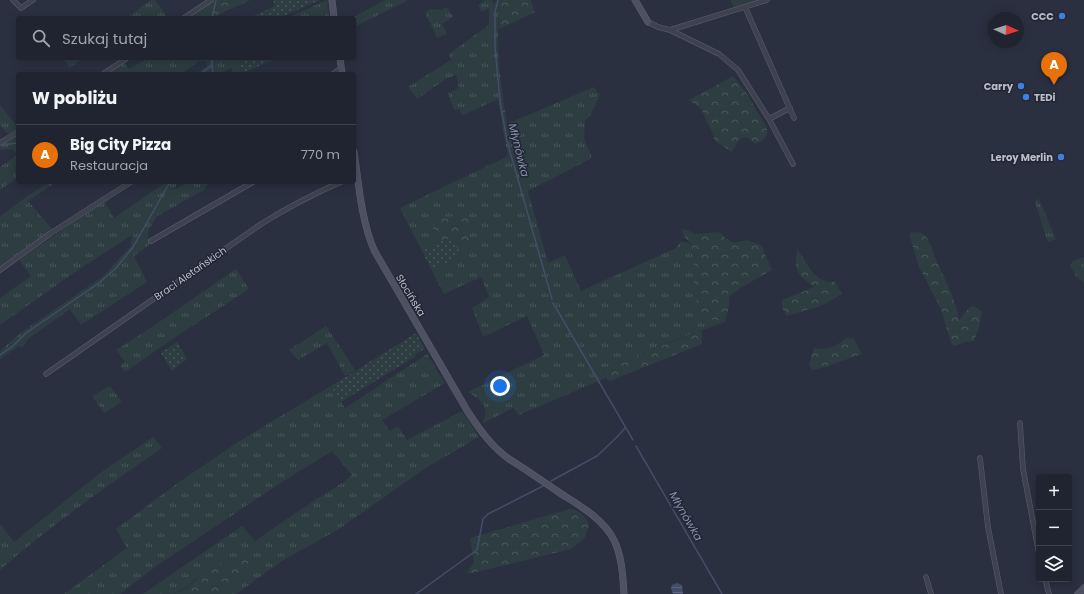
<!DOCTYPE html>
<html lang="pl">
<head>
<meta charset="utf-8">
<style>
	:root { --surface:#202430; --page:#282c38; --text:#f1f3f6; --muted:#a2a4ab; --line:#3d414c; --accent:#9eafec }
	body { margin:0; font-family:Poppins,sans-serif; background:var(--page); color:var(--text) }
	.controls { position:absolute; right:12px; bottom:12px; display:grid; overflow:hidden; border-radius:4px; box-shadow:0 2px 10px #0003 }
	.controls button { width:36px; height:36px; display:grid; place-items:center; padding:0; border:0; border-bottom:1px solid var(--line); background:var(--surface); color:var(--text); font:20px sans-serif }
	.compass { position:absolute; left:988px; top:12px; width:36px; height:36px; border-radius:50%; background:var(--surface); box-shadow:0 2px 10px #0003; rotate:93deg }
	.you { position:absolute; left:500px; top:386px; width:14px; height:14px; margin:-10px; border:3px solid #fff; border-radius:50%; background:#1a73e8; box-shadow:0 0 0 6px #1a73e833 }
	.badge { display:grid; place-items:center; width:26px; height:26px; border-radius:50%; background:var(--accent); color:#fff; font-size:13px; font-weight:700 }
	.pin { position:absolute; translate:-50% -33px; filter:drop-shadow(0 1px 2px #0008) }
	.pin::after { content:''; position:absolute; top:21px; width:14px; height:12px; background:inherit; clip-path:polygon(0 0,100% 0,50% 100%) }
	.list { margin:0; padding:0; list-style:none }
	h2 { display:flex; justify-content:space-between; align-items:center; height:52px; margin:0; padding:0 16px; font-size:17px }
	h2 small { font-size:13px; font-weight:400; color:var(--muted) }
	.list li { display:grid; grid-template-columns:26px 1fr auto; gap:12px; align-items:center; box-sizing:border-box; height:60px; padding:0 16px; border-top:1px solid var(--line) }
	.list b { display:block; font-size:15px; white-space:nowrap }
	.list p { margin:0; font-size:13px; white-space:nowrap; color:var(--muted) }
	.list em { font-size:13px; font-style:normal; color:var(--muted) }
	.icon { flex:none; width:22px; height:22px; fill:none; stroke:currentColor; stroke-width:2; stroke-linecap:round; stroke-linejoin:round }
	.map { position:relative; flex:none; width:1084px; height:594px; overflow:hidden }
	.search { position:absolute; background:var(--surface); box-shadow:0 2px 10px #0003; left:16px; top:16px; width:340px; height:44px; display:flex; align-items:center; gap:10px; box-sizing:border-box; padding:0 14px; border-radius:4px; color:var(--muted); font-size:15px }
	.panel { position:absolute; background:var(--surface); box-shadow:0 2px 10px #0003; left:16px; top:72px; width:340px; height:112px; border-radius:4px }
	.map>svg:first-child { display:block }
	.grass { fill:url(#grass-tufts) }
	.forest { fill:url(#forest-crowns) }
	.garden { fill:url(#garden-dots) }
	.water { fill:url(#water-rules) }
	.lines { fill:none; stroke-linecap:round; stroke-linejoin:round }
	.stream { stroke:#444d68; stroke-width:1.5 }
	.street-casing { stroke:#5c606d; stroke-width:5.5 }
	.secondary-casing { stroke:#5c606d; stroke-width:7 }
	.street { stroke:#3e4250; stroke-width:4.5 }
	.secondary { stroke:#4d5162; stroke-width:6 }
	.shop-dot { fill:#3f7fe0; stroke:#232735; stroke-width:1.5 }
	.labels { text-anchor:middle; stroke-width:3; stroke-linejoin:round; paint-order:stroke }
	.poi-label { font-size:10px; font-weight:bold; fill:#bbbeca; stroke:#232735; text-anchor:end }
	.street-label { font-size:10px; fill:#bbbeca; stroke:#232735 }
	.water-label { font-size:11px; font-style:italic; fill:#8690ad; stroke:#232735 }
</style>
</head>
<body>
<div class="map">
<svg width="1084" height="594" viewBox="0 0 1084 594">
	<defs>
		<pattern id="grass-tufts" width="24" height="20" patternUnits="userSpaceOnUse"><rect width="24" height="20" fill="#2d3d42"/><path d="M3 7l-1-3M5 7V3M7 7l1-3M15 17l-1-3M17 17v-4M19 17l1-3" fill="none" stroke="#4a575c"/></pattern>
		<pattern id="forest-crowns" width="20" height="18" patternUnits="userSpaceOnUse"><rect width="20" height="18" fill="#2d3d42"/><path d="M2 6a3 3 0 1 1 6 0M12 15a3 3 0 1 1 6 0" fill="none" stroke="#4a575c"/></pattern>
		<pattern id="garden-dots" width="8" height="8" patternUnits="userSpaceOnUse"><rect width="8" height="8" fill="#2d3d42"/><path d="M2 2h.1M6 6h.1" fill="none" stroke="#4a575c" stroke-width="1.8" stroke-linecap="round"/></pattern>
		<pattern id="water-rules" width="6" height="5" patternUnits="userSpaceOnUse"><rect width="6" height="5" fill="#444d68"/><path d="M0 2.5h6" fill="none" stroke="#5d657c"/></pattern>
	</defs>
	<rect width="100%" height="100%" fill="#2a3040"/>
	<path class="grass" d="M151,0H155L168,18H126Z
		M327,0L329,18H287Z
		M385,0H407V1L354,27V18H352Z
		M485,0H492L494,4L497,0H501C495,30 499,67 503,97L463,115L459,109L454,110L448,93L459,88L456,75L446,79L417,99L408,87L451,60L449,54L489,25V8L482,12L478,5Z
		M731,0H768L733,7Z
		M447,7L453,17L442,24L447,34L437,38L425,12L431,9L442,10Z
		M201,10L205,18H189Z
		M66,58H83L70,68L64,60Z
		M148,58H250L239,64L243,73L242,74H229L232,71L231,68L219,74H197L207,66L206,61H199L181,74H107L124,63L129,69Z
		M594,87L600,95L590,116L585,120L584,139L592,158L528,191L548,263L565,255L581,291L676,248L681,241L691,244L694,258V290L698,307V318L709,319L725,322L688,335L602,369L606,378L519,415L513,408L482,424C491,407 482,401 468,392L544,355L527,316L483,337L472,308L489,297L481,277L444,294L432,271L461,255L471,248L469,238L472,219L433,230L442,241L422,251L400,208L508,156L503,130L509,127L507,124Z
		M0,105L18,128V129L8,134L0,125Z
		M18,133V177L0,190V167L17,155L12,149L0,150V146Z
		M49,182H56L28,201L52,229L0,266V216L25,198Z
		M166,182H177L175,189L188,182H214L207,185L204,190L157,216L148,231L149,245L134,256L147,282L81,325L70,309L28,339L22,348L19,346L0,359V351L22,332L102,277L130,247L132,235L78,270L0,325V298L31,276L19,260L104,201L114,218Z
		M1039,199L1056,239L1048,242L1047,240L1035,202L1036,200Z
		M1084,257V282C1076,279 1074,273 1070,265L1073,261Z
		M236,269L249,289L174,338L125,372L120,366L125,362L116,350L152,327Z
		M326,326L355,370L345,376L327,343L298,360L289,350Z
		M427,354L445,383L382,420L390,431L398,426L407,440L462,411L479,437L427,467L339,529L282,561L236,594H226V587L230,582L250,564L248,549L242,560L233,566L225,564L209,566L188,586L174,594H143L242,526L255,541L297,512L345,481L352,475L332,451L282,482L155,567L120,594H64L127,548L116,529L175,485L238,442L331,386L345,408Z
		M110,386L122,402L104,413L92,396Z
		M153,437L162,448C107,486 50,526 0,570V524L14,542L100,473Z"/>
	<path class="forest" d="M216,0H249V1L219,14L215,18H205L201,10Z
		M501,0H531L535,12L499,29V13Z
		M733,76L747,94L767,128V135L763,140L755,144L747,137L739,139L732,152L715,141L712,132L701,109L689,100Z
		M503,97L507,124L510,127L503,130L498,99Z
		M462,216L472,219L469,238L471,248L461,255L452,238L442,241L433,230L436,217Z
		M681,229L687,230L695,234L720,232L725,238L734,243L747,240L761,245L772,270L742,287L729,297V306L725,322L709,319L698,318V307L694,290V258L691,244L684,236Z
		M917,232C921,233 925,234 927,238C932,246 934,256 938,264C946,282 956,300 959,320L969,308L973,306L977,308L982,312L979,328L974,341L966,342L954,346L951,343L941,309L919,267L910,237V233Z
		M797,249C808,263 813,283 835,282L842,294L821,306L786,316L782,307V300L814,287C797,274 794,272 797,249Z
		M702,330V344L610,381L606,378L602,369Z
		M846,338L854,339L862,354L822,368L812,370L809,365L814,348C830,350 833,348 846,338Z
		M570,509C579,510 585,516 589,524L585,538L571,549L473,573H467L474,561L470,538Z
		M248,548L251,557L250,564L230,582L226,587V594H174C178,592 184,590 188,587C206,573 205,558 233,566L242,560Z"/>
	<path class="garden" d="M273,0H320L279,18H249L275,6Z
		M250,58H273V60L243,73L239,64Z
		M452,238L461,255L432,271L422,251L442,241Z
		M416,333L425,349L415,354L416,356L341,402L331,386Z
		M177,342L187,359L172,371L161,353Z"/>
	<path class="water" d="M677,583L682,585L683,594H673L671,588L672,585Z"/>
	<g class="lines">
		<path class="stream" d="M498,0L495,12V47L500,101L507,141L552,299
			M212,18L216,0
			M212,65L213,74
			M200,74L212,65V58
			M0,145L18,143
			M553,303L633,440
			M0,355L13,346L26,333L99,283L116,268L133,247L170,182
			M636,446L722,594
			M551,481L597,456L618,436L625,428
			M416,594L477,550L483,519L488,514L543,486"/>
		<g class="street-casing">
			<path id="street" d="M13,0L21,8L33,0
				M745,7L794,118
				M184,18L211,0
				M648,22L658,27L670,30L719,54L738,70L769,119L793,164
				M670,30L767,0
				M103,74L127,58
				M333,74L341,68
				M769,119L790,108
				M0,143L18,132
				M151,241L253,182
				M0,270L51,233L131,182
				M46,374L261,224C287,208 313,194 341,182
				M1020,423L1023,469L1039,554
				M980,458L988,527L1001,594
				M926,577L931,594
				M1045,579L1049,594"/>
		</g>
		<g class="secondary-casing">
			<path id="secondary" d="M332,0L334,18
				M635,0L648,22
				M340,58L342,74
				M354,152C359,185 361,219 374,250L468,412C480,430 491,446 509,459C525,469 541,480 557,491C578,505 602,517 614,540C622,557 623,576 624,594
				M1078,594L1084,588"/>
		</g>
		<use href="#street" class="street"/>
		<use href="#secondary" class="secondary"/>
	</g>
	<g class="shop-dot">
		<circle cx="1062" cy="16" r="4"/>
		<circle cx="1021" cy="86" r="4"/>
		<circle cx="1026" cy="97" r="4"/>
		<circle cx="1061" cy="157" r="4"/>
	</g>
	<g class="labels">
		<g class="poi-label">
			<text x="1054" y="20">CCC</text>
			<text x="1013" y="90">Carry</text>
			<text x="1034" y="101" text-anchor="start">TEDi</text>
			<text x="1053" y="161">Leroy Merlin</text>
		</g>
		<g class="street-label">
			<text transform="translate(190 273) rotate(-35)" y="4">Braci Aletańskich</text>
			<text transform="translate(411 295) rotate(59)" y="4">Słocińska</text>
		</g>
		<g class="water-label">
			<text transform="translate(519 150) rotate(76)" y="4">Młynówka</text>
			<text transform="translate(686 516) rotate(60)" y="4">Młynówka</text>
		</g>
	</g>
</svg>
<div class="controls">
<button>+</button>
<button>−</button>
<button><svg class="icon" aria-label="layers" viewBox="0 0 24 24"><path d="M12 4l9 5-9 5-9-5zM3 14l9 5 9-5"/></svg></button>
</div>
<svg class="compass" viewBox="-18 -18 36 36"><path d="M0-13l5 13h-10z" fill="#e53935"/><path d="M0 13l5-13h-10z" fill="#a2a4ab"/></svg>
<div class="you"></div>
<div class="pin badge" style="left:1054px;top:85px;background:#e8710a">A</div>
<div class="search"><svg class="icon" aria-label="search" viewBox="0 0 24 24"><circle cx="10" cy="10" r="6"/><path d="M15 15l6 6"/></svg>Szukaj tutaj</div>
<section class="panel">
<h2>W pobliżu<small></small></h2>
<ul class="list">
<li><span class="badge" style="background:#e8710a">A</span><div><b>Big City Pizza</b><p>Restauracja</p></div><em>770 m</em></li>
</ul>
</section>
</div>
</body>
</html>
